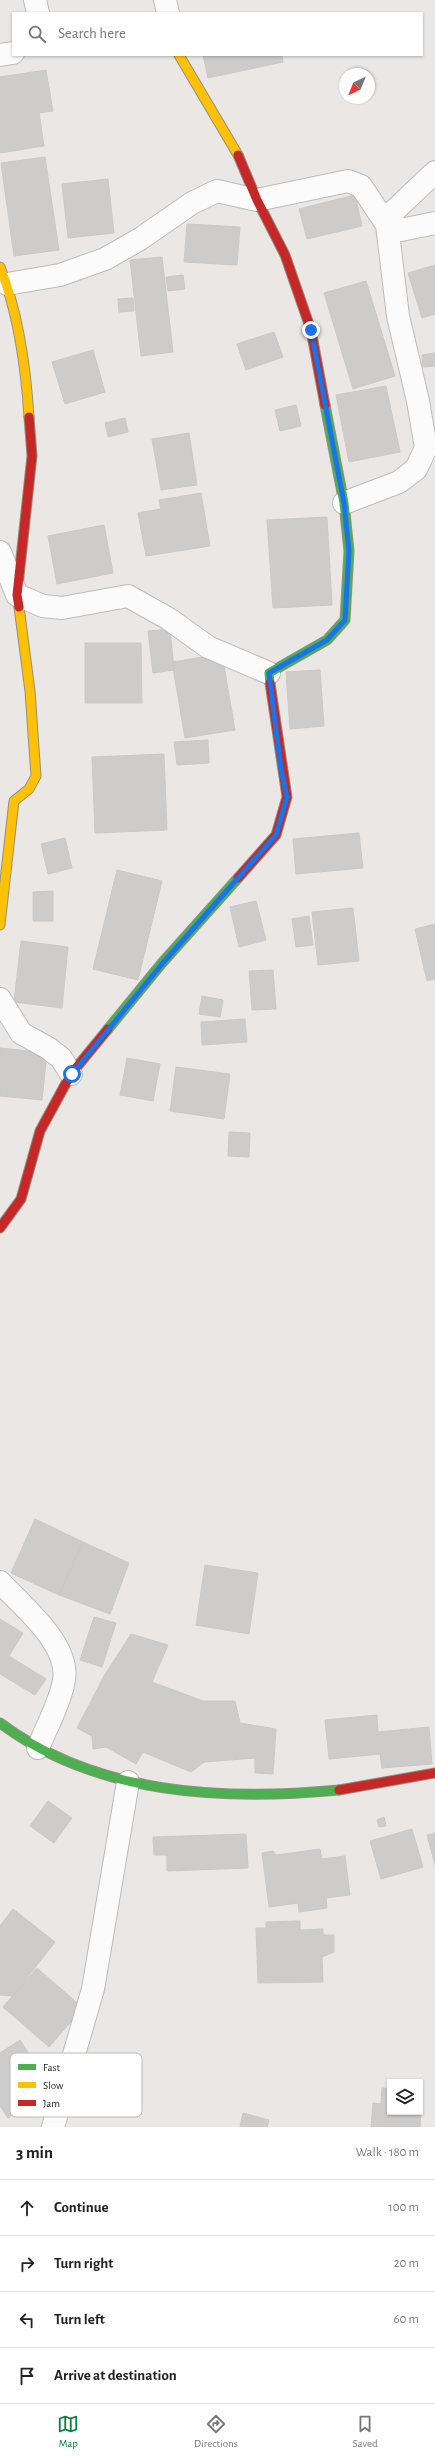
<!DOCTYPE html>
<html lang="en">
<head>
<meta charset="utf-8">
<style>
	:root { --surface:#fff; --page:#f6f6f6; --text:#222; --muted:#767676; --line:#e0e0e0; --accent:#0b8043 }
	body { margin:0; font-family:"Alegreya Sans",sans-serif; background:var(--page); color:var(--text) }
	.controls { position:absolute; right:12px; bottom:12px; display:grid; overflow:hidden; border-radius:0px; box-shadow:0 1px 3px #0004 }
	.controls button { width:36px; height:36px; display:grid; place-items:center; padding:0; border:0; border-bottom:1px solid var(--line); background:var(--surface); color:var(--text); font:20px sans-serif }
	.compass { position:absolute; left:339px; top:68px; width:36px; height:36px; border-radius:50%; background:var(--surface); box-shadow:0 1px 3px #0004; rotate:223deg }
	.stop { position:absolute; width:12px; height:12px; margin:-9px; border:3px solid #1a73e8; border-radius:50%; background:#fff }
	.stop.end { background:#1a73e8; border-color:#fff; box-shadow:0 1px 4px #0008 }
	.list { margin:0; padding:0; list-style:none }
	h2 { display:flex; justify-content:space-between; align-items:center; height:52px; margin:0; padding:0 16px; font-size:17px }
	h2 small { font-size:13px; font-weight:400; color:var(--muted) }
	.list li { display:grid; grid-template-columns:26px 1fr auto; gap:12px; align-items:center; box-sizing:border-box; height:56px; padding:0 16px; border-top:1px solid var(--line) }
	.list b { display:block; font-size:15px; white-space:nowrap }
	.list em { font-size:13px; font-style:normal; color:var(--muted) }
	.icon { flex:none; width:22px; height:22px; fill:none; stroke:currentColor; stroke-width:2; stroke-linecap:round; stroke-linejoin:round }
	.map { position:relative; flex:none; width:435px; height:2127px; overflow:hidden }
	.search { position:absolute; background:var(--surface); box-shadow:0 1px 3px #0004; left:12px; right:12px; top:12px; height:44px; display:flex; align-items:center; gap:10px; box-sizing:border-box; padding:0 14px; border-radius:0px; color:var(--muted); font-size:15px }
	.sheet { height:276px; background:var(--surface) }
	nav { display:flex; justify-content:space-around; align-items:center; box-sizing:border-box; height:56px; border-top:1px solid var(--line); background:var(--surface); font-size:11px; color:var(--muted) }
	nav a { display:grid; justify-items:center; gap:2px }
	nav .on { color:var(--accent) }
	.map>svg:first-child { display:block }
	.building { fill:#ceccca; stroke:#cdc8c6 }
	.lines { fill:none; stroke-linecap:round; stroke-linejoin:round }
	.street-casing { stroke:#bdbcbb; stroke-width:24 }
	.fast-casing { stroke:#92907f; stroke-width:11 }
	.slow-casing { stroke:#92907f; stroke-width:11 }
	.jam-casing { stroke:#92907f; stroke-width:11 }
	.street { stroke:#fcfbfb; stroke-width:22 }
	.fast { stroke:#4caf50; stroke-width:9 }
	.slow { stroke:#ffc107; stroke-width:9 }
	.jam { stroke:#c62828; stroke-width:9 }
	.route { stroke:#1a73e8; stroke-width:5 }
	.key { fill:#fff; stroke:#bbb; stroke-width:1 }
	.key-label { font-size:11px; fill:#1c1c1c }
</style>
</head>
<body>
<div class="map">
<svg width="435" height="2127" viewBox="0 0 435 2127">
	<rect width="100%" height="100%" fill="#eae7e5"/>
	<path class="building" d="M203,55H282L283,62L208,78Z
		M46,70L53,111L39,113L44,146L0,153V77Z
		M45,157L59,250L14,256L1,163Z
		M108,179L114,233L68,238L62,184Z
		M355,195L362,226L307,239L299,209Z
		M187,224L240,227L237,265L184,262Z
		M162,257L173,352L141,356L130,260Z
		M435,265V314L422,318L408,273Z
		M183,275L185,289L168,291L166,277Z
		M366,281L395,376L353,389L324,293Z
		M133,298L134,311L119,312L118,299Z
		M274,332L283,357L246,370L237,344Z
		M93,350L105,392L65,404L52,362Z
		M435,353V366L423,367L422,355Z
		M386,386L400,452L349,462L336,395Z
		M296,405L301,426L280,431L275,410Z
		M125,418L128,432L108,437L105,423Z
		M189,433L197,485L161,490L152,439Z
		M201,493L210,546L146,556L138,513L161,509L159,500Z
		M327,517L332,605L273,608L267,520Z
		M104,525L113,573L57,584L48,536Z
		M170,629L174,670L153,673L148,631Z
		M85,643H141L142,703H85Z
		M222,654L235,730L185,738L172,662Z
		M320,670L324,726L290,729L286,672Z
		M208,740L209,763L177,765L174,742Z
		M164,754L167,830L95,833L92,757Z
		M359,833L363,868L296,874L293,839Z
		M65,838L72,868L48,874L41,844Z
		M117,870L162,881L138,980L93,969Z
		M53,891V921H33V892Z
		M256,901L266,940L239,947L230,907Z
		M353,908L359,961L318,965L312,912Z
		M309,916L313,945L296,947L292,919Z
		M435,924V979L427,981L415,929Z
		M21,941L68,947L62,1008L14,1002Z
		M273,970L276,1009L252,1010L249,971Z
		M202,996L223,1000L220,1017L199,1014Z
		M245,1019L247,1042L202,1045L201,1022Z
		M0,1048L47,1053L42,1100L0,1096Z
		M127,1058L160,1064L153,1101L120,1095Z
		M176,1067L230,1074L224,1119L170,1111Z
		M229,1132L250,1133L249,1157L228,1156Z
		M35,1519L83,1542L59,1595L11,1573Z
		M83,1542L129,1563L110,1614L59,1595Z
		M205,1565L258,1573L249,1634L196,1625Z
		M94,1617L116,1623L102,1667L80,1660Z
		M0,1619L23,1633L9,1656L46,1679L35,1695L0,1674Z
		M131,1634L168,1645L152,1682L203,1701H235L240,1723L276,1729L273,1774L255,1773V1758L204,1762L191,1772L143,1752L136,1764L106,1747L93,1749L92,1736L77,1728L104,1676Z
		M377,1715L378,1732L429,1727L432,1764L382,1768L380,1754L329,1759L325,1720Z
		M48,1801L72,1818L54,1843L30,1826Z
		M384,1817L386,1826L379,1827L377,1820Z
		M412,1829L423,1867L381,1879L370,1841Z
		M435,1833V1865L427,1835Z
		M246,1834L248,1868L167,1871V1855H154L153,1837Z
		M320,1849L322,1859L345,1856L350,1895L326,1898L327,1908L299,1912L298,1903L269,1907L262,1853L273,1851L276,1855Z
		M13,1909L55,1942L13,1996L0,1995V1926Z
		M300,1921V1930L323,1929V1935H334V1952L322,1957L323,1982L258,1983L256,1928H266V1922Z
		M37,1968L83,2008L49,2047L3,2007Z
		M20,2040L52,2089L8,2118L0,2106V2053Z
		M382,2088L390,2089V2112H420V2091H422L420,2127H371L373,2103L381,2104Z
		M243,2113L269,2120L267,2127H240Z"/>
	<g class="lines">
		<g class="street-casing">
			<path id="street" d="M35,0L38,13
				M165,0L168,13
				M0,55L13,53
				M7,284L60,275L105,259L140,239L192,203L217,191L257,200L348,181L361,186L387,225L401,230L435,223
				M344,503L399,482L416,469L426,448L418,401L398,316L387,225L395,210L435,172
				M0,552L17,595L43,606L62,608L128,596L169,619L208,647L269,673
				M0,999L21,1033L48,1048L61,1058L71,1074
				M0,1582C23,1607 74,1647 63,1685C58,1707 46,1728 38,1748
				M53,2127L93,1989L128,1782"/>
		</g>
		<g class="fast-casing">
			<path id="fast" d="M270,683L269,673L327,640L345,620L349,551L344,503L325,405
				M108,1029L162,963L238,878
				M0,1723C96,1795 223,1801 339,1790"/>
		</g>
		<g class="slow-casing">
			<path id="slow" d="M179,55L238,155
				M0,267C18,312 26,369 29,417
				M0,925L14,801L29,789L36,776L30,691L19,607"/>
		</g>
		<g class="jam-casing">
			<path id="jam" d="M238,155L257,200L285,255L311,330L325,405
				M19,607L17,595L32,456L29,417
				M238,878L276,835L287,797L270,683
				M0,1228L21,1199L40,1131L71,1074L108,1029
				M339,1790L435,1773"/>
		</g>
		<use href="#street" class="street"/>
		<use href="#fast" class="fast"/>
		<use href="#slow" class="slow"/>
		<use href="#jam" class="jam"/>
	</g>
	<g class="lines">
		<path class="route" d="M72,1074L162,964L276,835L287,797L281,769L269,673L327,640L345,620L349,551L344,503L311,330"/>
	</g>
	<rect x="10" y="2053" width="132" height="64" rx="6" class="key"/>
	<rect x="18" y="2064" width="18" height="6" fill="#4caf50"/>
	<rect x="18" y="2082" width="18" height="6" fill="#ffc107"/>
	<rect x="18" y="2100" width="18" height="6" fill="#c62828"/>
	<g class="key-label">
		<text x="43" y="2071">Fast</text>
		<text x="43" y="2089">Slow</text>
		<text x="43" y="2107">Jam</text>
	</g>
</svg>
<div class="controls">
<button><svg class="icon" aria-label="layers" viewBox="0 0 24 24"><path d="M12 4l9 5-9 5-9-5zM3 14l9 5 9-5"/></svg></button>
</div>
<svg class="compass" viewBox="-18 -18 36 36"><path d="M0-13l5 13h-10z" fill="#e53935"/><path d="M0 13l5-13h-10z" fill="#767676"/></svg>
<div class="stop" style="left:72px;top:1074px"></div>
<div class="stop end" style="left:311px;top:330px"></div>
<div class="search"><svg class="icon" aria-label="search" viewBox="0 0 24 24"><circle cx="10" cy="10" r="6"/><path d="M15 15l6 6"/></svg>Search here</div>
</div>
<section class="sheet">
<h2>3 min<small>Walk · 180 m</small></h2>
<ul class="list">
<li><svg class="icon" aria-label="ahead" viewBox="0 0 24 24"><path d="M12 20V5M6 11l6-6 6 6"/></svg><div><b>Continue</b></div><em>100 m</em></li>
<li><svg class="icon" aria-label="right" viewBox="0 0 24 24"><path d="M7 20v-9h11M14 6l5 5-5 5"/></svg><div><b>Turn right</b></div><em>20 m</em></li>
<li><svg class="icon" aria-label="left" viewBox="0 0 24 24"><path d="M17 20v-9H6M10 6l-5 5 5 5"/></svg><div><b>Turn left</b></div><em>60 m</em></li>
<li><svg class="icon" aria-label="arrive" viewBox="0 0 24 24"><path d="M6 21V4h12l-3 4 3 4H6"/></svg><div><b>Arrive at destination</b></div></li>
</ul>
</section>
<nav>
<a class="on"><svg class="icon" aria-label="map" viewBox="0 0 24 24"><path d="M3 6l6-2 6 2 6-2v14l-6 2-6-2-6 2zM9 4v14M15 6v14"/></svg>Map</a>
<a><svg class="icon" aria-label="directions" viewBox="0 0 24 24"><path d="M12 3l9 9-9 9-9-9zM9 14v-3h6M13 9l2 2-2 2"/></svg>Directions</a>
<a><svg class="icon" aria-label="saved" viewBox="0 0 24 24"><path d="M7 4h10v16l-5-4-5 4z"/></svg>Saved</a>
</nav>
</body>
</html>
